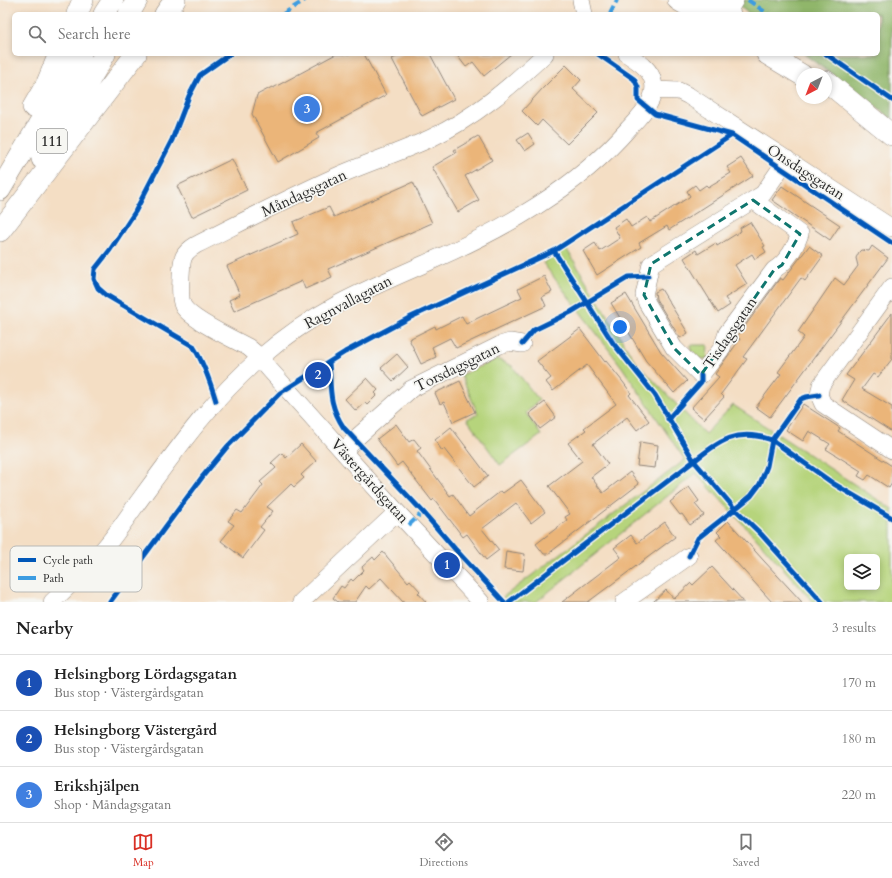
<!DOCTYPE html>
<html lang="en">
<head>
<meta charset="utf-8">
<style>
	:root { --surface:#fff; --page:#f6f6f6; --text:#222; --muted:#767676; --line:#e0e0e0; --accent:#d93025 }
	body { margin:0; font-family:Cardo,serif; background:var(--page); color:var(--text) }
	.controls { position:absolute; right:12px; bottom:12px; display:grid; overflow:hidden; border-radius:6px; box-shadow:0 2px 6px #0003 }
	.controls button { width:36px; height:36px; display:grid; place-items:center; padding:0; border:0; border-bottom:1px solid var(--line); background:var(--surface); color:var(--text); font:20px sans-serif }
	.compass { position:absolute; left:796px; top:68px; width:36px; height:36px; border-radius:50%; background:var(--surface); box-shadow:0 2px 6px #0003; rotate:222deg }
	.you { position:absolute; left:620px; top:327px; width:14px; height:14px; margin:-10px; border:3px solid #fff; border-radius:50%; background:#1a73e8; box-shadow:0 0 0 6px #1a73e833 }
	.badge { display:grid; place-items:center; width:26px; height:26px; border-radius:50%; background:var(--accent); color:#fff; font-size:13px; font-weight:700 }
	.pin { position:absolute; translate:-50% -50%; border:2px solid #fff; box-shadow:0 1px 4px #0006 }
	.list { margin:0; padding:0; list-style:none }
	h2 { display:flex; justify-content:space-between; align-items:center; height:52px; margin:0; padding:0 16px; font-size:17px }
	h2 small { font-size:13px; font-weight:400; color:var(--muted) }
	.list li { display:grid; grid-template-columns:26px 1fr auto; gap:12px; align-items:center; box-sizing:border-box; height:56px; padding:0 16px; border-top:1px solid var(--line) }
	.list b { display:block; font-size:15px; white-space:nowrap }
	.list p { margin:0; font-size:13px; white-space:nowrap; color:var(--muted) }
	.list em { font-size:13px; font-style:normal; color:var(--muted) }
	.icon { flex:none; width:22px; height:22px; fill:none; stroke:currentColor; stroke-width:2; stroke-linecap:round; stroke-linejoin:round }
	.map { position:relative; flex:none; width:892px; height:602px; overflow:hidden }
	.search { position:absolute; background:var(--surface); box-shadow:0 2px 6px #0003; left:12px; right:12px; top:12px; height:44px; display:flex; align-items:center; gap:10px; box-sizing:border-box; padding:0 14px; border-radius:6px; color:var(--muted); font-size:15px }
	.sheet { height:220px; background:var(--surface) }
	nav { display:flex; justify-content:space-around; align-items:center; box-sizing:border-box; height:56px; border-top:1px solid var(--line); background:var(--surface); font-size:11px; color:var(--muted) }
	nav a { display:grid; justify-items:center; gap:2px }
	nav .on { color:var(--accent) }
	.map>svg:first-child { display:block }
	.green { fill:#b6d47b; stroke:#708053; fill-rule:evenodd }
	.forest { fill:#90b66b; stroke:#5e704b }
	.building { fill:#ebb579 }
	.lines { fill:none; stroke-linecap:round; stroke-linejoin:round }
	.minor-casing { stroke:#908478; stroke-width:18 }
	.major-casing { stroke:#908478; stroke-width:22 }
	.minor { stroke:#fff; stroke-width:17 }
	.major { stroke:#fff; stroke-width:21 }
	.quiet { stroke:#3d9ce1; stroke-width:4; stroke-dasharray:8 4; stroke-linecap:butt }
	.cycleway-casing { stroke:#f6f6f2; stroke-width:8 }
	.cycleway { stroke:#0057b8; stroke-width:5 }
	.marked { fill:none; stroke:#0f766e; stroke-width:3; stroke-dasharray:8 5; stroke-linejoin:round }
	.labels { text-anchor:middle; stroke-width:3.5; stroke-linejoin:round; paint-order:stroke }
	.shield { fill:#f6f6f2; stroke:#686867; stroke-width:1 }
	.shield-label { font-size:14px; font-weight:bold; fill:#2b2b2b }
	.street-label { font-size:15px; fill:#2b2b2b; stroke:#f6f6f2 }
	.key { fill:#f6f6f2; stroke:#b9b9b6; stroke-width:1 }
	.key-label { font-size:11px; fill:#2b2b2b }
</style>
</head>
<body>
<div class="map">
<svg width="892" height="602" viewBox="0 0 892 602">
	<rect width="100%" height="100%" fill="#f6f6f2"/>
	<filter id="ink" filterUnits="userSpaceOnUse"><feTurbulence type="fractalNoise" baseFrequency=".025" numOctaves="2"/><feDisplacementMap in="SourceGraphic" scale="8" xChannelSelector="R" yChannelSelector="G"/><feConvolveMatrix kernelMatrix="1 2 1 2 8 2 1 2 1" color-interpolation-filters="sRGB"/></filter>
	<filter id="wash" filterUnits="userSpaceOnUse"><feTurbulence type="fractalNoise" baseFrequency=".012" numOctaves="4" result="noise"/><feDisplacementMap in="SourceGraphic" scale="16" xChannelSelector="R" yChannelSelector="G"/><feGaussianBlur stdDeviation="0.9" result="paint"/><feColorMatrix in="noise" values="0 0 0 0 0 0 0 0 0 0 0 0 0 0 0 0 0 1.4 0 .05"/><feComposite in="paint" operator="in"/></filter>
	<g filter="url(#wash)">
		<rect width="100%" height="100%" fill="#f4dec4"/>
		<path class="green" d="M566,248L635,361L705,434L733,405L892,509V602H813L765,548L696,473L536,602H508L503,597L685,460L622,367L543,263ZM847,557H877V587H847Z
			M691,345H708L707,359L691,358Z
			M497,359L512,366L539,400L526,413L541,435L500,465L467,419L478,414L461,375Z"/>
		<path class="forest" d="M742,0H892V119L804,54H878V14H749L739,6Z"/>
		<g id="blocks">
			<path class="building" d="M336,54H364L386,95L316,133L319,138L278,162L252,114L257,95L272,87L273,88Z
				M402,54H430L454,99L422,116L392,59Z
				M456,54H511L484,76L473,62L466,67Z
				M566,65L581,80L573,89L598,113L567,144L542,120L537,126L522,111L543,88Z
				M528,133L535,144L525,151L517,140Z
				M478,136L492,160L465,176L479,200L458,212L432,167L456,153L454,150Z
				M741,158L753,176L669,230L667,226L639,243L641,247L597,275L583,251L595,243L600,251L620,238L614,227L626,219L631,227L647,217L650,222L689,197L690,196L687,191L695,185L699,190L706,185L708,187L731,173L727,167Z
				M232,159L247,190L192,217L177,186Z
				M413,182L432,223L328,269L332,277L305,289L302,281L234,311L229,300L240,295L227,266L298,234L293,222L329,207L334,217Z
				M782,186L840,225L830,240L772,200Z
				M750,222L765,246L763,247L766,252L755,259L752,254L735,265L747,284L725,298L730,305L718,313L684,258L696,250L698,254L716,243L717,246L741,231L740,228Z
				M809,246L823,256L805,281L801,278L743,357L747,359L721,394L724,397L704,419L691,408L719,377L715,374L740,339L737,337L780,278L783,280Z
				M872,246L888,258L770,417L756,407L781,374L778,372L804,337L798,332L835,278L844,285L858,266L856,258L859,252L861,250L869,251Z
				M544,276L552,292L542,297L546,306L456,348L450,338L432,347L436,357L421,364L409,339L435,326L436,329L462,316L466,324L480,317L522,297L518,289Z
				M661,289L688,333L680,338L656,299L655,292Z
				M626,294L661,352L687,381L674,393L646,361L611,303Z
				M892,313V359L878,377L873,374L862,389L892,407V432L842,400L854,380L846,375Z
				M580,329L605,362L606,361L623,382L631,393L629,395L649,421L637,430L627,417L593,444L608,464L591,477L603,493L630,472L639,484L548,554H544L536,544L567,520L565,517L570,514L549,486L582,461L568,443L586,430L584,428L616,404L587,365L553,391L546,382L551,378L537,361Z
				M397,354L408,367L393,381L381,368Z
				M367,378L378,390L375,393L377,395L367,405L365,403L356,411L345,399Z
				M460,381L475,412L453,422L444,402L440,404L435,393Z
				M545,402L556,417L540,429L529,414Z
				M803,404L840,428L838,431L892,466V483L889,488L869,475L865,480L858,476L861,471L826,449L830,444L809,431L803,441L786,430Z
				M396,424L409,442L414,439L421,448L417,451L450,496L453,494L469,516L501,491L503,493L521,480L545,512L531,523L516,503L482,529L499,550L486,560L467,534L463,537L434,499L432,501L402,462L397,466L377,439Z
				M451,427L488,476L474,487L444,449L442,451L435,440Z
				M640,442L658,445L655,468L637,466Z
				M301,444L316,461L301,475L304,478L294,487L291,484L267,507L273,511L260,527L264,530L243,558L221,541L234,525L228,521L237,510L242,513L263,485L260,482L276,468L271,463L282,453L286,458Z
				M689,487L699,501L695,504L704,515L690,525L682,514L680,515L670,502Z
				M728,521L764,561L802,602H772L716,540L721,536L717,532Z
				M665,522L675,537L588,602H562L621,557L614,548L631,535L637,543Z
				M506,551L525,554L523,571L504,569Z
				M383,552L408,582L410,580L420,591L418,593L426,602H403L381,578L369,589L366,586L355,602H338L333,598L341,586L344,588L351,579L353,581L364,570L362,567L373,557L375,560Z
				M712,567L744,602H653L666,590L674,599L691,583L693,585Z"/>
		</g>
	</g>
	<g filter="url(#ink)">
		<use href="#blocks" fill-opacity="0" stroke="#908478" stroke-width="1"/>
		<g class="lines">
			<g class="minor-casing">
				<path id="minor" d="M581,0L584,14
					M725,14L727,13L735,0
					M654,90L679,91L689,96L892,228
					M753,200L800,234C795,248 787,262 774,270L727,333L722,348L701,375L674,348L647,303L644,295L651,264L753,200L763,194L787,159
					M892,287L821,385L819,395L823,404L892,450
					M344,452L354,440L411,389L500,345L510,342L522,344
					M52,602C71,584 89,566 106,546C117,533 126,519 136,505C174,453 211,400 260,358C284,337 310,319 338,304C368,288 400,275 431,261C504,229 576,189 629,128C640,116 658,99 653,81C650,68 637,61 627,54
					M301,602L397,512
					M481,602L397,512L254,352L248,347C233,339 191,320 183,306C179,298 181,284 181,276C182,260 181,254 196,245C242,222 288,198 335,177C366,163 399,153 431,138C474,118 510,87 545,54
					M624,602L689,556"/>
			</g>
			<g class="major-casing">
				<path id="major" d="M678,0L702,14
					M705,0L730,14
					M77,14L83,0
					M104,14L113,0
					M129,14L137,0
					M165,14L175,0
					M767,54L802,75
					M826,81L892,135
					M33,107L47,83L59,54
					M42,159L105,54
					M0,190L81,54
					M0,231L136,54"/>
			</g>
			<use href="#minor" class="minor"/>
			<use href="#major" class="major"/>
			<path class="quiet" d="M748,0L768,14
				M283,14L305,0
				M610,14L617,0
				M409,525L423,512"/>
			<g class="cycleway-casing">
				<path id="cycleway" d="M598,54L634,79L638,87V100L655,114L732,135
					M826,54L892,100
					M522,344L534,330L571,312L629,277L648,276
					M216,401C210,381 204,363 193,346L106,295L98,288L94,279L95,269L110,250L135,212L172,140L189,96L200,75L230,54
					M668,419L701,382V375
					M689,556L698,538L740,505L751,496L760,484L767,466L772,440L801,399L806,397L819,395
					M110,602L203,476L227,447L280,393L329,362
					M504,602L455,549L423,512L344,428C328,404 331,389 329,362L345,352L411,317L554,251L732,135L892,243
					M509,602L694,461L655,395L613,343L554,251
					M822,602L761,534L735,509L694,461C721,440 737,428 772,440L834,484L892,518"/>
			</g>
			<use href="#cycleway" class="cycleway"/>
		</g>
	</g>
	<path class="marked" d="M753,200L800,234L782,265L774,270L701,375L674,348L644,295L651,264Z"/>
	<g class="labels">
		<rect class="shield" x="37" y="129" width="30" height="24" rx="3"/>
		<g class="shield-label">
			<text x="52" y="146">111</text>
		</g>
		<g class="street-label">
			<text transform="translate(806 172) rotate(33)" y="5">Onsdagsgatan</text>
			<text transform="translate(304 193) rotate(-25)" y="5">Måndagsgatan</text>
			<text transform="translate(348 302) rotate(-28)" y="5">Ragnvallagatan</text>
			<text transform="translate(730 333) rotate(-56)" y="5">Tisdagsgatan</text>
			<text transform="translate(457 367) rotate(-26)" y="5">Torsdagsgatan</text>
			<text transform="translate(370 481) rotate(48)" y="5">Västergårdsgatan</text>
		</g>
	</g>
	<rect x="10" y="546" width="132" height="46" rx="6" class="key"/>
	<rect x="18" y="558" width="18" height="4" fill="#0057b8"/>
	<rect x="18" y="576" width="18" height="4" fill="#3d9ce1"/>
	<g class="key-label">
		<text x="43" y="564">Cycle path</text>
		<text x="43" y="582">Path</text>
	</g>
</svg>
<div class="controls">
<button><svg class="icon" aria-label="layers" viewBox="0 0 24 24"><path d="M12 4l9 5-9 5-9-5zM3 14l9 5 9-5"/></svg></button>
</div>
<svg class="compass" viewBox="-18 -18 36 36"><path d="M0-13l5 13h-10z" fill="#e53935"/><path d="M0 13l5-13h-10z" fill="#767676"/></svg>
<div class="you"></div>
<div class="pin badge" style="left:447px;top:565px;background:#1a4fb4">1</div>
<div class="pin badge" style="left:318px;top:375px;background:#1a4fb4">2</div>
<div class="pin badge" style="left:307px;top:109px;background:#3f7fe0">3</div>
<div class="search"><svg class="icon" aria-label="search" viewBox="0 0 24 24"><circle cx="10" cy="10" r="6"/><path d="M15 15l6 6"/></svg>Search here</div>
</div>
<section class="sheet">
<h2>Nearby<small>3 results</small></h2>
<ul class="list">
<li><span class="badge" style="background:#1a4fb4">1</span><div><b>Helsingborg Lördagsgatan</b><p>Bus stop · Västergårdsgatan</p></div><em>170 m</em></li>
<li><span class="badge" style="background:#1a4fb4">2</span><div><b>Helsingborg Västergård</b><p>Bus stop · Västergårdsgatan</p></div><em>180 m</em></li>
<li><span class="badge" style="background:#3f7fe0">3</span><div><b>Erikshjälpen</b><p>Shop · Måndagsgatan</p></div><em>220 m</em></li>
</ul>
</section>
<nav>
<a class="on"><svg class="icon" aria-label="map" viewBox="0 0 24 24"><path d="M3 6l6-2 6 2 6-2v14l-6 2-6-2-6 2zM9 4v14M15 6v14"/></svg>Map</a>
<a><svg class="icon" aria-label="directions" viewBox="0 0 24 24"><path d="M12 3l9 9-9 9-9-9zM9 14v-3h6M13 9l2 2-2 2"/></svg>Directions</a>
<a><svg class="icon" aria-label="saved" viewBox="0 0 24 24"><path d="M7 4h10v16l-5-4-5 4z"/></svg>Saved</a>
</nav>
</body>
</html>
